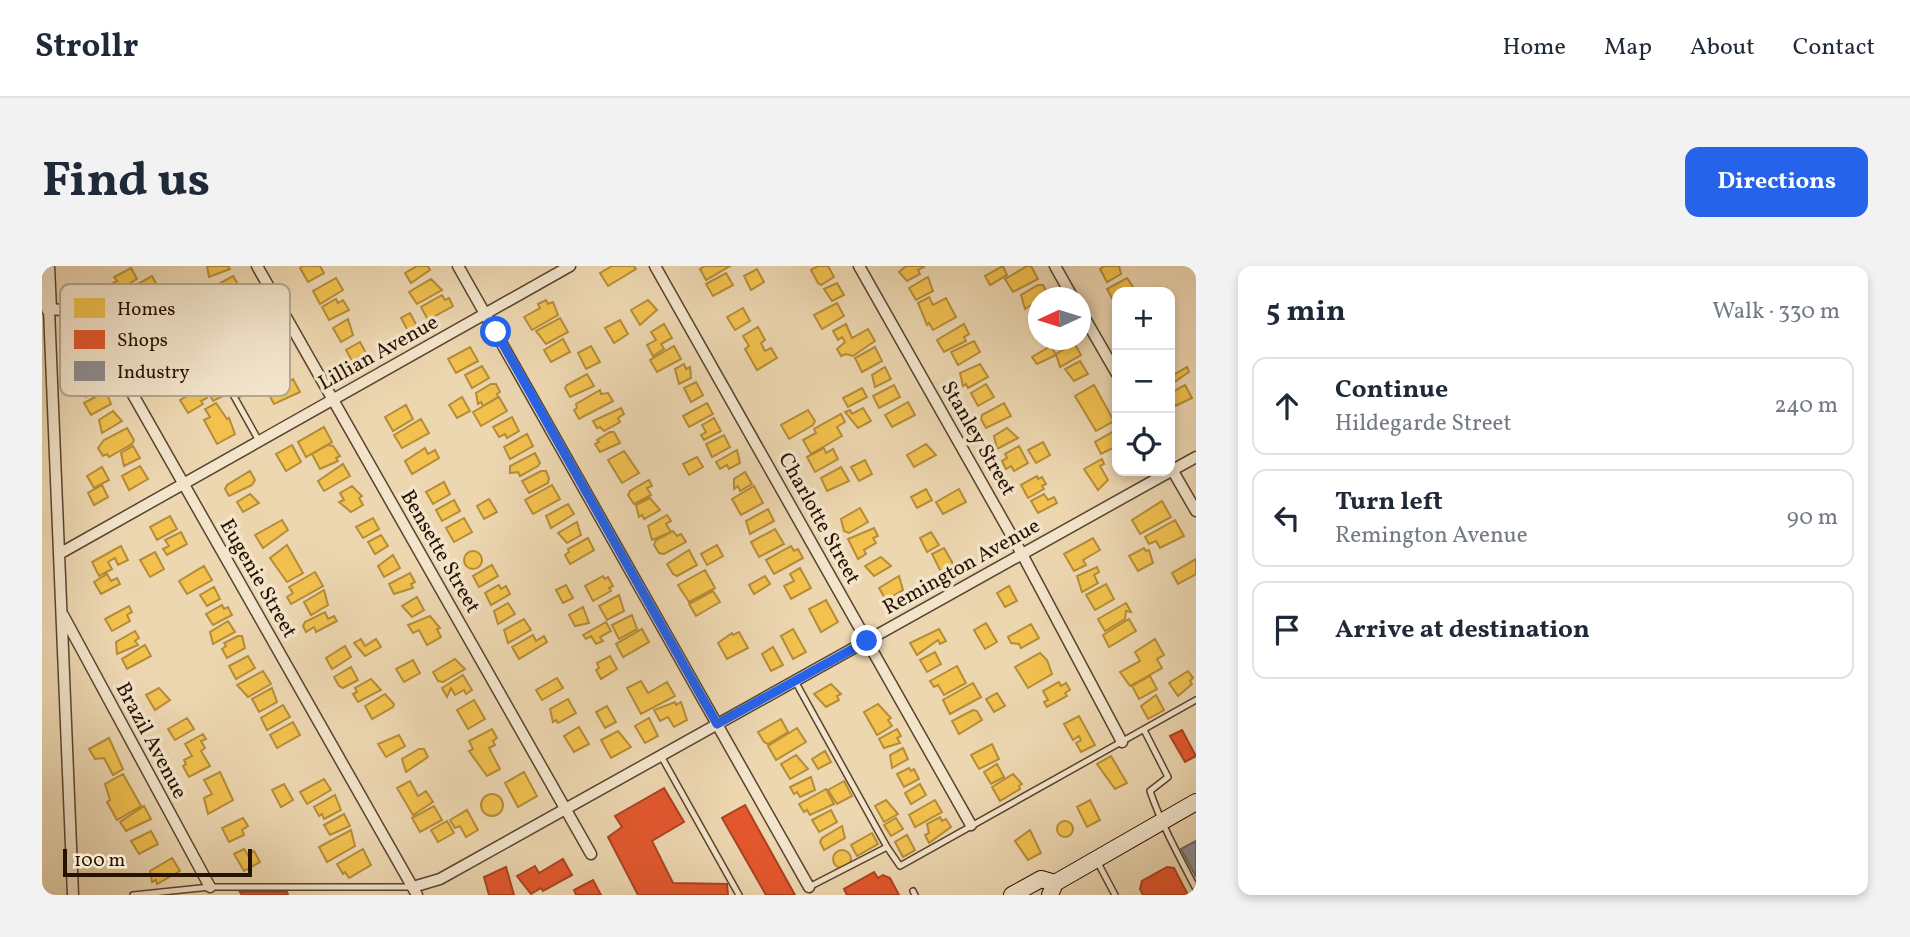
<!DOCTYPE html>
<html lang="en">
<head>
<meta charset="utf-8">
<style>
	:root { --surface:#fff; --page:#f2f2f3; --text:#1f2937; --muted:#747a83; --line:#e0e1e3; --accent:#2563eb }
	body { margin:0; font-family:Vollkorn,serif; background:var(--page); color:var(--text) }
	.controls { position:absolute; right:21px; top:21px; display:grid; overflow:hidden; border-radius:14px; box-shadow:0 4px 10px #0003 }
	.controls button { width:63px; height:63px; display:grid; place-items:center; padding:0; border:0; border-bottom:2px solid var(--line); background:var(--surface); color:var(--text); font:35px sans-serif }
	.compass { position:absolute; left:986px; top:21px; width:63px; height:63px; border-radius:50%; background:var(--surface); box-shadow:0 4px 10px #0003; rotate:266deg }
	.scale { position:absolute; left:21px; bottom:18px; width:189px; box-sizing:border-box; padding-left:7px; border:4px solid #271200; border-top:0; font-size:19px; line-height:24px; white-space:nowrap; color:#271200; -webkit-text-stroke:5px #f3e5cc; paint-order:stroke }
	.stop { position:absolute; width:21px; height:21px; margin:-16px; border:5px solid #2563eb; border-radius:50%; background:#fff }
	.stop.end { background:#2563eb; border-color:#fff; box-shadow:0 2px 7px #0008 }
	.list { margin:0; padding:0; list-style:none }
	h2 { display:flex; justify-content:space-between; align-items:center; height:91px; margin:0; padding:0 28px; font-size:30px }
	h2 small { font-size:23px; font-weight:400; color:var(--muted) }
	.list li { display:grid; grid-template-columns:46px 1fr auto; gap:21px; align-items:center; box-sizing:border-box; height:98px; margin:0 14px 14px; padding:0 14px; border:2px solid var(--line); border-radius:14px }
	.list b { display:block; font-size:26px; white-space:nowrap }
	.list p { margin:0; font-size:23px; white-space:nowrap; color:var(--muted) }
	.list em { font-size:23px; font-style:normal; color:var(--muted) }
	.icon { flex:none; width:38px; height:38px; fill:none; stroke:currentColor; stroke-width:2; stroke-linecap:round; stroke-linejoin:round }
	.map { position:relative; flex:none; width:1154px; height:629px; overflow:hidden; border-radius:14px }
	header { display:flex; align-items:center; gap:42px; box-sizing:border-box; height:98px; padding:0 35px; background:var(--surface); border-bottom:2px solid var(--line) }
	header strong { font-size:33px }
	nav { display:flex; gap:38px; margin-inline-start:auto; font-size:24px }
	.intro { display:flex; align-items:center; justify-content:space-between; box-sizing:border-box; height:168px; padding:0 42px }
	h1 { margin:0; font-size:49px }
	.button { padding:18px 32px; border-radius:14px; background:var(--accent); color:#fff; font-size:24px; font-weight:700 }
	main { display:flex; gap:42px; padding:0 42px }
	aside { flex:1; background:var(--surface); border-radius:14px; box-shadow:0 4px 10px #0003 }
	.map>svg:first-child { display:block }
	.homes { fill:#f2c14e; stroke:#b58c37; stroke-width:2 }
	.shops { fill:#e4572e; stroke:#ab4220; stroke-width:2 }
	.industry { fill:#8d8d92; stroke:#6e6866; stroke-width:2 }
	.lines { fill:none; stroke-linecap:round; stroke-linejoin:round }
	.service-casing { stroke:#58432c; stroke-width:8 }
	.minor-casing { stroke:#58432c; stroke-width:13 }
	.tertiary-casing { stroke:#58432c; stroke-width:17 }
	.secondary-casing { stroke:#271200; stroke-width:18 }
	.service { stroke:#f3e5cc; stroke-width:5 }
	.minor { stroke:#f3e5cc; stroke-width:10 }
	.tertiary { stroke:#f3e5cc; stroke-width:14 }
	.secondary { stroke:#f3e5cc; stroke-width:16 }
	.route { stroke:#2563eb; stroke-width:9 }
	.labels { text-anchor:middle; stroke-width:7; stroke-linejoin:round; paint-order:stroke }
	.street-label { font-size:21px; fill:#271200; stroke:#f3e5cc }
	.key { fill:#f3e5cc; stroke:#b6a68f; stroke-width:2 }
	.key-label { font-size:19px; fill:#271200 }
</style>
</head>
<body>
<header>
<strong>Strollr</strong>
<nav><a>Home</a><a>Map</a><a>About</a><a>Contact</a></nav>
</header>
<div class="intro"><h1>Find us</h1><a class="button">Directions</a></div>
<main>
<div class="map">
<svg width="1154" height="629" viewBox="0 0 1154 629">
	<rect width="100%" height="100%" fill="#edd7b1"/>
	<filter id="stains"><feTurbulence type="fractalNoise" baseFrequency=".00286" numOctaves="4"/><feColorMatrix values="0 0 0 0 .2 0 0 0 0 .09 0 0 0 0 .02 0 0 0 .5 -.17"/></filter>
	<radialGradient id="worn" r=".72"><stop offset=".6" stop-color="#630" stop-opacity="0"/><stop offset="1" stop-color="#630" stop-opacity=".3"/></radialGradient>
	<path class="homes" d="M165,0H186L188,3L167,11Z
		M261,0H278L282,7L266,16L258,2Z
		M375,0H386L388,4L369,17L363,7Z
		M570,0H592L594,3L566,20L558,7Z
		M663,0H688L664,14L658,3Z
		M776,0H786L792,11L779,19L776,17L769,4Z
		M864,0H881L882,1L876,4L878,8L865,15L857,6Z
		M961,0L965,9L948,19L943,10Z
		M985,0H989L996,13L971,26L963,13Z
		M1062,0H1077L1079,8L1065,16L1058,3Z
		M89,2L95,13L75,25L71,17L75,15L72,11Z
		M715,3L722,16L709,24L702,10Z
		M684,7L691,19L671,30L664,18Z
		M110,10L117,23L84,41L80,33L84,31L81,26Z
		M191,10L200,25L170,41L162,26Z
		M886,11L891,25L874,34L867,22Z
		M294,12L301,24L278,38L271,25Z
		M1085,12L1093,24L1075,26L1072,36L1065,23Z
		M389,13L400,24L375,38L367,26Z
		M795,17L802,29L790,35L782,23Z
		M996,19H1001L1006,28L983,43L979,29Z
		M400,29L403,34L407,32L411,40L386,54L379,41Z
		M887,31L891,39L904,32L914,51L891,64L887,57L885,59L876,37Z
		M294,33L296,37L301,34L307,44L287,54L280,41Z
		M504,34L506,38L511,36L516,49L490,64L482,51L498,42L496,38Z
		M606,34L615,44L598,59L589,44Z
		M795,37L802,50L780,63L772,49Z
		M701,42L708,55L693,64L685,51Z
		M368,47L376,62L367,67L359,52Z
		M518,52L526,66L504,78L494,65Z
		M306,53L311,69L299,76L291,62Z
		M578,54L586,68L572,77L563,62Z
		M622,58L630,72L619,78L622,83L611,90L605,79L614,74L609,66Z
		M804,58L810,72L826,63L833,75L811,90L804,88L799,90L795,83L803,76L800,71L796,74L791,65Z
		M922,58L927,68L922,71L924,75L902,86L895,74Z
		M716,61L723,74L719,77L723,85L729,82L735,92L715,104L703,83L707,80L701,70Z
		M521,73L528,86L509,96L502,84Z
		M932,75L938,86L916,99L909,86Z
		M318,76L324,87L310,95L304,84Z
		M1030,79L1034,80L1039,89L1018,101L1014,88Z
		M549,80L558,96L544,103L536,87Z
		M632,80L639,93L615,106L608,94Z
		M1009,80L1014,89L995,98L990,91Z
		M428,81L436,95L414,107L406,93Z
		M833,81L840,95L820,106L813,92Z
		M1038,95L1046,108L1032,115L1023,103Z
		M642,98L644,103L648,101L649,112L637,118L633,103Z
		M938,98L946,111L926,122L924,118L921,120L918,107Z
		M440,100L447,112L430,122L423,109Z
		M1129,100L1133,108L1145,101L1147,106L1128,119Z
		M843,101L849,113L833,121L830,109Z
		M206,107L215,122L198,131L190,116Z
		M545,108L552,120L528,131L523,122L525,119Z
		M52,111L59,123L44,131L42,127L39,129L34,121Z
		M251,113L258,126L232,138L226,127Z
		M654,116L661,129L649,136L642,122Z
		M179,118L185,128L171,135L166,125Z
		M449,118H454L458,126L455,128L456,131L441,140L439,136L436,138L434,127Z
		M944,118L952,131L936,140L929,127Z
		M852,119L858,131L837,142L831,130Z
		M1052,119L1072,155L1054,165L1033,130Z
		M1143,119L1150,132L1133,140L1129,127Z
		M820,122L825,131L806,141L801,132Z
		M558,124L559,128L566,127L571,135L537,153L532,144L535,142L534,138Z
		M64,125L69,138L49,149L42,137Z
		M154,125L156,130L161,127L165,132L159,135L161,138L146,147L138,134Z
		M420,131L428,145L415,152L407,139Z
		M457,131L465,145L439,160L431,146Z
		M866,136L873,149L850,161L843,149Z
		M174,137L185,153L187,152L193,168L175,178L162,154L168,151L163,143Z
		M665,137L671,148L647,161L641,150Z
		M962,137L969,150L944,162L939,153L940,149Z
		M364,139L371,153L351,165L343,151Z
		M579,142L582,148L576,152L578,156L562,165L558,161L555,162L551,155Z
		M821,142L829,155L816,162L803,146L808,144L810,148Z
		M766,144L773,155L771,159L747,173L739,159Z
		M71,145L80,155L60,167L57,154Z
		M799,148L803,156L795,161L800,170L769,188L761,174L774,167L772,163Z
		M470,151L477,165L465,172L463,168L457,171L451,161Z
		M672,152L679,165L662,174L659,169L664,166L660,159Z
		M379,153L387,167L360,182L352,169Z
		M282,161L290,176L264,191L256,176Z
		M85,162L92,174L90,178L67,191L65,188L61,190L56,182L62,174Z
		M965,162L976,172L955,183L952,170Z
		M1074,164L1075,180L1059,188L1053,176Z
		M568,166H572L578,177L558,186L553,178L557,176L555,174Z
		M485,168L491,180L468,193L462,181Z
		M682,169L688,181L670,191L664,178Z
		M1001,176L1008,189L994,197L986,184Z
		M884,178L894,189L872,201L865,189Z
		M250,179L259,196L244,205L234,188Z
		M286,179L291,180L298,190L294,192L296,195L278,203L270,188Z
		M91,180L98,192L82,200L79,187Z
		M977,180L986,197L972,205L969,200L964,203L960,195L965,192L963,188Z
		M383,182L386,188L393,184L397,192L370,208L363,195Z
		M782,182L784,187L791,183L796,193L773,206L765,191Z
		M695,184L698,197L687,203L685,199L678,203L674,196Z
		M582,185L597,207L580,217L566,194Z
		M493,187L498,197L496,200L478,210L476,206L468,207V200Z
		M655,191L661,201L647,209L641,198Z
		M1060,193L1062,198L1058,200L1066,214L1056,224L1042,203Z
		M823,194L830,208L817,215L809,201Z
		M301,198L308,210L282,225L276,215Z
		M98,200L106,213L87,224L80,210Z
		M60,201L67,214L52,222L45,210Z
		M799,201L807,215L785,225L779,212Z
		M208,205L213,214L210,219L187,230L183,223L185,219Z
		M499,205H504L507,212L506,217L487,227L480,215Z
		M703,206L710,218L698,225L696,220L692,223V213Z
		M995,210L996,213L1000,211L1004,218L1000,220L1002,223L986,232L979,219Z
		M607,214L610,220L605,222L609,229L592,238L586,229L588,225Z
		M402,216L408,228L391,238L384,226Z
		M60,219L66,231L52,239L46,227Z
		M510,219L518,233L491,248L483,234Z
		M310,220L320,230L317,232L321,239L309,246L297,236L302,234L298,227Z
		M712,220L721,237L699,249L690,233Z
		M884,223L890,234L875,242L869,231Z
		M917,223L924,236L901,248L894,236Z
		M208,228L217,237L201,246L195,236Z
		M1002,228L1006,234L1012,231L1015,237L996,247L989,235Z
		M608,232L618,244L602,253L600,249L597,251L594,239Z
		M447,233L455,246L442,253L435,240Z
		M412,234L418,245L400,255L394,244Z
		M1120,235L1129,251L1098,268L1090,254Z
		M526,238L532,248L509,262L504,250Z
		M818,242L826,256L807,267L802,265L799,253Z
		M726,243L732,255L708,268L704,255Z
		M625,249L629,255L624,258L629,266L610,274L606,260Z
		M128,250L135,263L115,274L108,261Z
		M331,252L337,263L321,272L314,261Z
		M422,252L430,266L412,276L404,262Z
		M240,254L246,264L221,282L213,269Z
		M1133,254L1142,270L1118,282L1114,275L1107,278L1103,271Z
		M535,256L539,269L525,277L516,267Z
		M832,262L836,270L831,272L834,277L822,284L824,288L816,293L806,273Z
		M733,263L742,278L717,291L709,276Z
		M631,265L635,270L639,268L644,276L622,288L617,287L612,279L614,274Z
		M139,266L145,278L125,289L121,283L127,280L123,274Z
		M889,266L897,279L885,286L878,272Z
		M339,269L346,280L333,288L326,276Z
		M546,272L552,284L528,298L523,289L527,286L526,283Z
		M1051,272L1058,284L1041,294L1044,299L1032,305L1022,288Z
		M245,279L261,307L245,316L228,292Z
		M675,279L681,290L665,299L659,288Z
		M79,280L86,294L76,299L73,292L66,296L70,303L57,310L50,296Z
		M749,280L752,285L756,283L761,292L732,308L724,294Z
		M902,282L913,301L900,308L890,288Z
		M1102,282L1104,285L1107,284L1111,297L1096,305L1087,290Z
		M647,284L655,299L635,310L631,308L625,298Z
		M422 294a9 9 0 1 1 18 0a9 9 0 1 1-18 0Z
		M113,286L122,303L108,311L98,294Z
		M351,289L358,302L342,311L336,300Z
		M839,291L849,300L832,310L823,300Z
		M1154,293V308L1136,318L1130,307Z
		M450,299L456,310L437,321L431,310Z
		M162,300L170,314L145,328L137,315Z
		M1055,301L1057,306L1052,309L1056,317L1040,326L1035,310Z
		M758,302L769,322L749,333L742,320L752,315L748,308Z
		M663,304L673,322L647,336L636,319Z
		M273,306L281,320L249,338L245,331L251,327L247,321Z
		M368,307L373,316L369,318L371,322L352,328L347,318Z
		M65,308L69,315L75,312L78,318L59,328L52,316Z
		M561,310L563,313L566,311L571,320L567,322L569,325L551,335L543,320Z
		M723,310L728,318L712,328L707,319Z
		M857,310L861,324L844,334L837,322Z
		M1064,318L1072,333L1053,344L1044,329Z
		M457,319L459,323L464,320L468,328L449,339L443,327Z
		M524,319L531,332L521,337L514,324Z
		M967,320L975,335L963,341L955,327Z
		M172,321L178,333L165,340L158,329Z
		M282,324L286,339L269,349L262,336Z
		M671,325L678,336L654,350L647,338Z
		M577,329L582,345L565,354L557,340Z
		M375,331L382,344L370,351L360,340Z
		M784,334L796,356L779,366L767,343Z
		M466,337L473,348L456,358L452,345Z
		M1084,337L1089,346L1084,345L1083,353L1063,365L1056,353Z
		M180,339L182,343L186,341L190,349L171,359L164,348Z
		M87,340L90,346L85,349L88,355L70,365L63,353Z
		M541,341L547,357L533,360L527,349Z
		M283,346L286,353L292,350L295,355L274,366L272,361L264,366L261,360L263,356Z
		M590,349L595,363L577,373L570,359Z
		M388,350L398,362L395,363L399,371L385,379L377,364L371,367L366,359Z
		M482,353L489,364L466,377L462,364Z
		M1087,353L1094,365L1067,381L1061,369Z
		M186,355L193,366L171,378L168,366Z
		M564,356L569,365L558,371L561,375L554,378L549,370L544,373L541,369Z
		M944,357L955,376L943,383L932,364Z
		M989,358L997,372L979,382L977,378L969,377L966,371Z
		M600,363L607,376L581,391L574,378Z
		M751,363L764,386L751,393L739,370Z
		M897,363L904,375L898,378L896,374L875,389L868,377Z
		M93,365L97,372L93,375L96,379L75,388L74,376Z
		M697,366L706,382L685,393L676,377L690,367L691,369Z
		M491,369L494,375L502,370L505,376L477,393L470,381Z
		M196,370H200L203,382L185,392L180,383L184,380L182,377Z
		M319,373L323,380L334,373L339,381L323,390L312,377Z
		M1113,373L1122,389L1115,393L1120,402L1088,420L1078,406L1098,395L1093,386Z
		M103,379L109,390L85,403L80,393Z
		M303,380L309,391L290,403L284,392Z
		M731,381L741,399L729,405L720,388Z
		M893,386L899,398L885,406L878,394Z
		M998,387L1005,394L1010,408L986,422L973,401Z
		M206,390L213,402L194,413L187,400Z
		M568,390L575,403L559,413L554,404L557,402L555,397Z
		M413,393L423,403L401,416L396,415L391,406Z
		M371,394L378,407L362,416L354,403Z
		M915,400L924,417L902,429L896,419L892,421L888,415Z
		M309,401L316,414L301,422L297,420L292,411Z
		M221,405L229,418L206,431L195,419Z
		M1146,405L1151,412L1148,415L1150,418L1136,430L1127,417Z
		M421,409L430,424L424,428L422,424L413,429L409,422L405,431L400,422Z
		M1108,410L1115,423L1097,433L1090,420Z
		M515,412L521,422L500,434L494,424Z
		M329,413L339,424L316,436L311,428L315,426L313,422Z
		M599,415L606,427L625,416L633,430L599,448L585,422Z
		M1017,416L1019,420L1024,417L1028,424L1023,427L1025,430L1005,441L1002,436L1006,434L1001,425Z
		M931,417L939,431L908,448L901,434Z
		M789,418L799,428L795,430L797,434L784,441L772,428Z
		M117,422L128,434L113,444L104,429Z
		M230,422L235,436L217,446L210,433Z
		M955,427L963,440L952,446L944,433Z
		M343,428L352,438L351,441L330,453L323,440Z
		M1114,429L1122,444L1106,453L1099,440Z
		M526,433L534,447L516,457L514,454L511,456L508,443Z
		M432,434L443,453L426,463L415,444Z
		M633,436L634,439L639,436L645,454L632,461L626,451L618,455L612,444Z
		M836,438L849,452L846,454L850,460L835,469L822,446Z
		M241,439L248,451L225,464L219,452Z
		M565,440L574,456L563,462L554,446Z
		M931,444L935,445L940,454L917,468L910,455Z
		M1037,450L1053,479L1039,486L1034,477L1039,474L1037,470L1031,474L1022,458Z
		M145,452L152,463L133,474L126,463Z
		M607,452L616,470L603,477L593,460Z
		M739,453L746,466L726,478L722,476L716,466Z
		M251,456L258,469L235,482L228,469Z
		M537,461L547,478L532,486L522,470Z
		M755,462L764,476L734,494L726,480Z
		M450,463L455,472L451,475L453,479L447,482L458,503L445,510L427,485L431,483L427,475Z
		M855,463L859,470L855,472L858,477L842,482L837,473Z
		M576,465L589,481L569,492L559,474Z
		M161,468L164,473L159,475L163,482L159,485L168,500L147,511L141,500L144,498L142,494L150,490L143,478Z
		M357,469L363,480L344,491L336,478Z
		M67,472L81,503L71,509L62,492L53,493L47,483Z
		M950,478L957,493L937,503L929,489Z
		M861,482L866,493L850,502L848,489Z
		M377,483H382L386,491L364,506L360,493Z
		M783,485L789,496L776,503L770,493Z
		M754,489L766,503L748,513L739,498Z
		M1069,490L1085,517L1073,523L1055,498Z
		M955,498L962,511L949,518L942,506Z
		M867,502L869,505L872,503L877,513L862,521L855,508Z
		M178,506L191,534L166,548L162,532L170,528L162,514Z
		M482,506L495,530L476,541L463,517Z
		M81,508L99,540L75,554L65,536L68,534L63,518Z
		M971,508L980,518L977,520L978,523L958,535L950,521Z
		M769,511L773,524L758,531L755,526L752,528L748,521Z
		M282,513L289,524L265,538L258,526Z
		M368,515L376,530L384,525L391,536L371,549L355,522Z
		M802,515L810,530L795,538L786,524Z
		M242,518L251,534L239,541L230,524Z
		M878,518L884,529L869,538L863,527Z
		M784,523L792,538L768,549L765,544L762,546L757,538Z
		M439 539a11 11 0 1 1 22 0a11 11 0 1 1-22 0Z
		M293,529L299,544L282,553L280,548L277,550L272,541Z
		M844,534L856,548L842,556L833,540Z
		M893,534L900,546L873,561L867,549Z
		M1048,534L1058,554L1045,561L1035,541Z
		M102,540L109,553L84,565L78,556Z
		M392,540L400,554L378,566L370,552Z
		M425,544L436,564L424,571L418,560L413,562L408,554Z
		M789,544L795,556L777,566L770,554Z
		M302,548L308,560L288,569L282,559Z
		M898,551L900,555L904,553L909,561L887,577L883,569L887,567L885,558Z
		M201,552L206,560L200,564L202,569L187,576L180,562Z
		M854,552L861,563L849,570L842,559Z
		M405,555L412,567L396,576L389,564Z
		M1015 563a8 8 0 1 1 16 0a8 8 0 1 1-16 0Z
		M800,560L803,572L782,584L778,576L780,572Z
		M309,564L313,580L285,596L277,581Z
		M988,564L999,587L986,594L973,575Z
		M109,565L116,578L97,588L89,575Z
		M830,567L836,578L815,590L809,579Z
		M865,569L873,584L861,591L853,576Z
		M202,583L206,589L212,585L218,596L202,605L192,588Z
		M321,583L329,599L307,612L303,606L301,608L295,598Z
		M791 593a9 9 0 1 1 18 0a9 9 0 1 1-18 0Z
		M130,592L138,605L115,618L114,614L110,616L108,605Z"/>
	<path class="shops" d="M1140,464L1154,490L1143,496L1128,470Z
		M622,522L642,556L610,575L631,617L685,618L686,629H596L566,571L580,561L573,550Z
		M703,539L753,629H724L680,552Z
		M521,593L530,609L501,625L499,622L489,628L475,610L493,600L497,607Z
		M464,601L472,629H447L442,611Z
		M1125,601L1132,602L1146,629H1101L1098,623L1100,615Z
		M832,606L836,612L841,609L848,612L857,629H805L802,623Z
		M551,614L559,629H534L532,624Z
		M198,626H245L246,629H200Z"/>
	<path class="industry" d="M1154,575V611L1139,583Z"/>
	<g class="lines">
		<g class="service-casing">
			<path id="service" d="M161,75L217,175
				M753,415L845,581
				M1102,464L1126,511L1108,525C1120,560 1137,590 1154,623
				M619,490L697,629
				M1055,595L1073,629
				M767,621L845,581L858,600L1154,434
				M871,625L873,629
				M91,629L168,621H371"/>
		</g>
		<g class="minor-casing">
			<path id="minor" d="M215,0L549,588
				M416,0L767,621
				M613,0L929,559
				M817,0L980,288L1080,476
				M1013,0L1031,32
				M1038,44L1075,108
				M1128,200L1154,245
				M17,288L528,0
				M21,349L168,621
				M371,621L398,613L1154,191
				M31,629L7,43L44,46L375,629"/>
		</g>
		<g class="tertiary-casing">
			<path id="tertiary" d="M5,0L7,43"/>
		</g>
		<g class="secondary-casing">
			<path id="secondary" d="M970,629L999,613L1013,617
				M1008,629L1013,617L1154,536"/>
		</g>
		<use href="#service" class="service"/>
		<use href="#minor" class="minor"/>
		<use href="#tertiary" class="tertiary"/>
		<use href="#secondary" class="secondary"/>
	</g>
	<g class="lines">
		<path class="route" d="M454,66L675,458L825,375"/>
	</g>
	<g class="labels">
		<g class="street-label">
			<text transform="translate(336 86) rotate(-29)" y="7">Lillian Avenue</text>
			<text transform="translate(937 172) rotate(60)" y="7">Stanley Street</text>
			<text transform="translate(778 252) rotate(61)" y="7">Charlotte Street</text>
			<text transform="translate(399 285) rotate(60)" y="7">Bensette Street</text>
			<text transform="translate(919 300) rotate(-29)" y="7">Remington Avenue</text>
			<text transform="translate(217 312) rotate(60)" y="7">Eugenie Street</text>
			<text transform="translate(110 474) rotate(62)" y="7">Brazil Avenue</text>
		</g>
	</g>
	<rect x="18" y="18" width="230" height="112" rx="10" class="key"/>
	<rect x="32" y="32" width="31" height="20" fill="#f2c14e"/>
	<rect x="32" y="64" width="31" height="19" fill="#e4572e"/>
	<rect x="32" y="95" width="31" height="20" fill="#8d8d92"/>
	<g class="key-label">
		<text x="75" y="49">Homes</text>
		<text x="75" y="80">Shops</text>
		<text x="75" y="112">Industry</text>
	</g>
	<rect width="100%" height="100%" filter="url(#stains)"/>
	<rect width="100%" height="100%" fill="url(#worn)"/>
</svg>
<div class="controls">
<button>+</button>
<button>−</button>
<button><svg class="icon" aria-label="locate" viewBox="0 0 24 24"><circle cx="12" cy="12" r="6"/><path d="M12 2v4M12 18v4M2 12h4M18 12h4"/></svg></button>
</div>
<svg class="compass" viewBox="-18 -18 36 36"><path d="M0-13l5 13h-10z" fill="#e53935"/><path d="M0 13l5-13h-10z" fill="#747a83"/></svg>
<div class="scale">100 m</div>
<div class="stop" style="left:454px;top:66px"></div>
<div class="stop end" style="left:825px;top:375px"></div>
</div>
<aside>
<h2>5 min<small>Walk · 330 m</small></h2>
<ul class="list">
<li><svg class="icon" aria-label="ahead" viewBox="0 0 24 24"><path d="M12 20V5M6 11l6-6 6 6"/></svg><div><b>Continue</b><p>Hildegarde Street</p></div><em>240 m</em></li>
<li><svg class="icon" aria-label="left" viewBox="0 0 24 24"><path d="M17 20v-9H6M10 6l-5 5 5 5"/></svg><div><b>Turn left</b><p>Remington Avenue</p></div><em>90 m</em></li>
<li><svg class="icon" aria-label="arrive" viewBox="0 0 24 24"><path d="M6 21V4h12l-3 4 3 4H6"/></svg><div><b>Arrive at destination</b></div></li>
</ul>
</aside>
</main>
</body>
</html>
